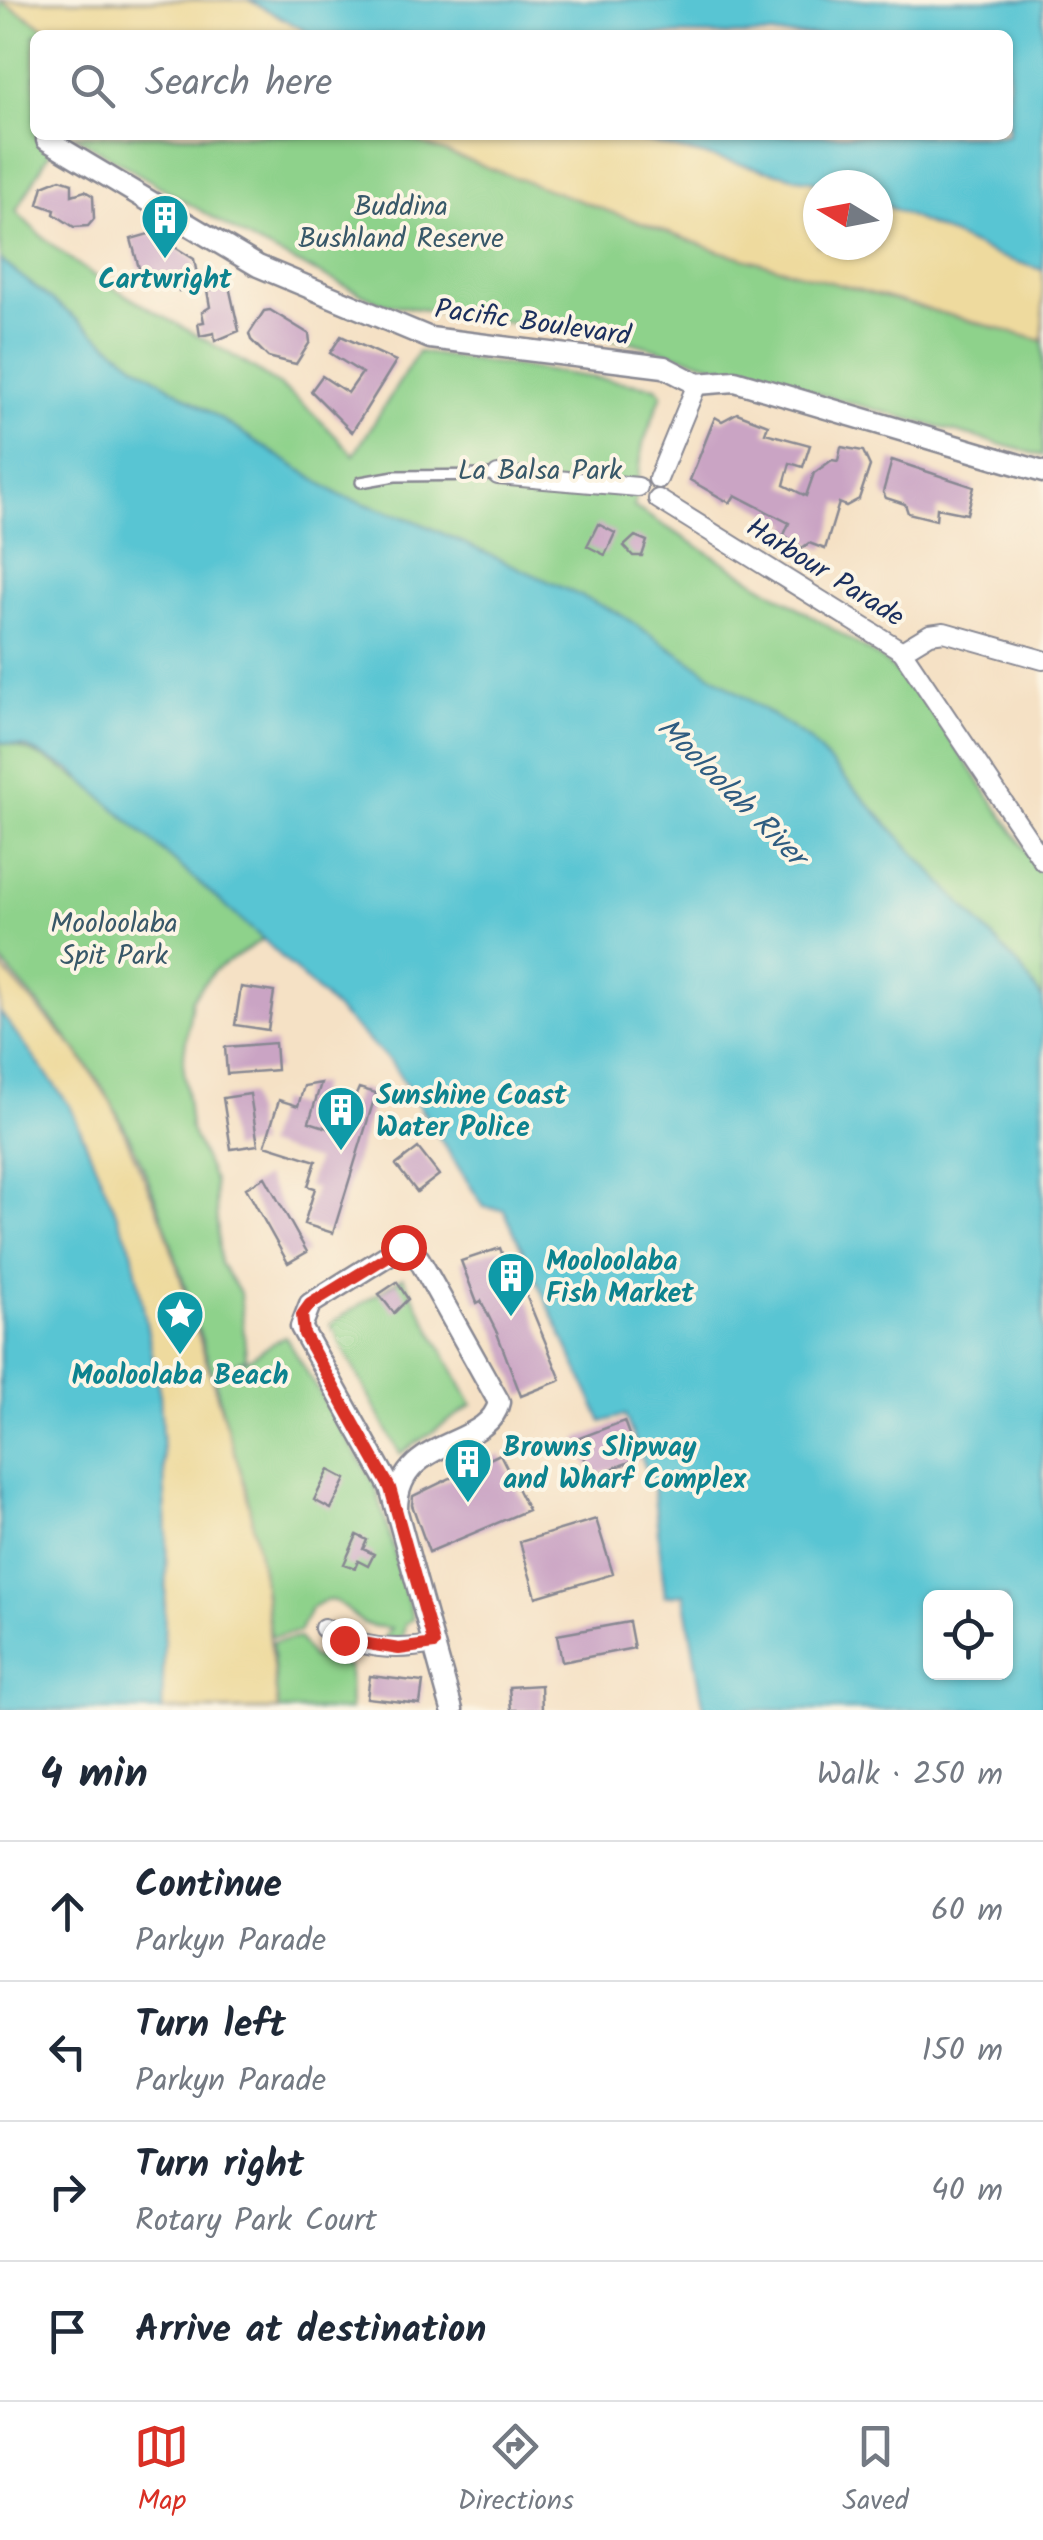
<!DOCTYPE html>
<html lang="en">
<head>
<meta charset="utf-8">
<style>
	:root { --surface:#fff; --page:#f2f2f3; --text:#1f2937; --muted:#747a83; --line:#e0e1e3; --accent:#d93025 }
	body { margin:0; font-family:Kalam,sans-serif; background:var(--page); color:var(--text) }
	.controls { position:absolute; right:30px; bottom:30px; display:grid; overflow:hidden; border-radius:15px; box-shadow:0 2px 8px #0004 }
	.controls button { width:90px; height:90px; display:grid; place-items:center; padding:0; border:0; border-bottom:2px solid var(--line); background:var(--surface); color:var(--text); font:50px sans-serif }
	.compass { position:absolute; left:803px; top:170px; width:90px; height:90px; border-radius:50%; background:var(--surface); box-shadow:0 2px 8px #0004; rotate:280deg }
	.stop { position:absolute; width:30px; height:30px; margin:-22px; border:8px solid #d93025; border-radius:50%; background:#fff }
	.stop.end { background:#d93025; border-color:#fff; box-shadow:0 2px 10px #0008 }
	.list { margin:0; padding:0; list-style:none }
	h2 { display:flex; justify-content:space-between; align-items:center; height:130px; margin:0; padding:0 40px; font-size:42px }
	h2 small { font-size:32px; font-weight:400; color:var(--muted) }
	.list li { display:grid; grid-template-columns:65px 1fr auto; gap:30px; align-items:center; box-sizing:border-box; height:140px; padding:0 40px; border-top:2px solid var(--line) }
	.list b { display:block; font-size:38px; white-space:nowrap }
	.list p { margin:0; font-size:32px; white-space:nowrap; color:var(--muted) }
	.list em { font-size:32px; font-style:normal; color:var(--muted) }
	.icon { flex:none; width:55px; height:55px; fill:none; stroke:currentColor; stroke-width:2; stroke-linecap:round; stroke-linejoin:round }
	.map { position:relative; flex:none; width:1043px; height:1710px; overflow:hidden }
	.search { position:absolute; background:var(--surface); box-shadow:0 2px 8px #0004; left:30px; right:30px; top:30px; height:110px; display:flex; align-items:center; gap:25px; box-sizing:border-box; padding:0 35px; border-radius:15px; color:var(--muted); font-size:38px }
	.sheet { height:690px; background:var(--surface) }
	nav { display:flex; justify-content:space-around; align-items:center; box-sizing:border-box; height:140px; border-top:2px solid var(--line); background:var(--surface); font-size:28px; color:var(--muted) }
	nav a { display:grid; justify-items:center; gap:5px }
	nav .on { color:var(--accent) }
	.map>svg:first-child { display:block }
	.green { fill:#8ed28b; stroke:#548074; stroke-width:2.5 }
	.sand { fill:#eeda9e; stroke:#84847e; stroke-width:2.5 }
	.water { fill:#59c5d3; stroke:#3a7a98; stroke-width:2.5; fill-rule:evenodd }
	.building { fill:#caa4c4 }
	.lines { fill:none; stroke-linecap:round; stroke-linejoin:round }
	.service-casing { stroke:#888892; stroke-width:14 }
	.minor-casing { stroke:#888892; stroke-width:22 }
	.tertiary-casing { stroke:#888892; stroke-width:25 }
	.service { stroke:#fff; stroke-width:9 }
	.minor { stroke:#fff; stroke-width:18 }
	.tertiary { stroke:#fff; stroke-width:20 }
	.route { stroke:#d93025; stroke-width:12 }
	.labels { text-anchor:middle; stroke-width:8; stroke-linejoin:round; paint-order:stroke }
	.park-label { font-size:28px; fill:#385869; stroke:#fcf5e5 }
	.culture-label { font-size:28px; font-weight:bold; fill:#0d838f; stroke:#fcf5e5; text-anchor:start }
	.street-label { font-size:28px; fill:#1b2f5e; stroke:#fcf5e5 }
	.water-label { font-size:30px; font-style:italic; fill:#2e5c81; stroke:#fcf5e5 }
</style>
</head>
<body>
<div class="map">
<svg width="1043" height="1710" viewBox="0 0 1043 1710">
	<rect width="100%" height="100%" fill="#fcf5e5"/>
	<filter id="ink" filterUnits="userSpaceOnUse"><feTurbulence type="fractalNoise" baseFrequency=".01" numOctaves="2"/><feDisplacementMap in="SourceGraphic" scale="20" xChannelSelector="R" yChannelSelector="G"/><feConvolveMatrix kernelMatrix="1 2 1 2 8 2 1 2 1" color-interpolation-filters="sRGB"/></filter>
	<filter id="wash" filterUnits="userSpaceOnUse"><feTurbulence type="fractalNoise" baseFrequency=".0048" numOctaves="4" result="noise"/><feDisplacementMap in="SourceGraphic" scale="40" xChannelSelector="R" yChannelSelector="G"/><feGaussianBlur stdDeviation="2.25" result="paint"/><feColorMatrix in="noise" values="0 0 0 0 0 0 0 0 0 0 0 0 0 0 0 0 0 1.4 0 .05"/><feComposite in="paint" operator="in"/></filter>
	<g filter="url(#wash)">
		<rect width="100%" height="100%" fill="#f5e1c5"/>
		<path class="green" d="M0,1L57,35H35V135H60L16,211C91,293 206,329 293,396C315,413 334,435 354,455L418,352L656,387L662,394L643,444L634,507L883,660L921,695L1043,876V1000L1020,967L808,739L618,613L415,521L341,496L136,365L0,260Z
			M73,135H398L719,251L1043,341V456L631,342L381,303L257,244Z
			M0,742C85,759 196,879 263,939L214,971L192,999L183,1061L190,1128L214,1181L220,1263L240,1293L246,1357L214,1378C184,1288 158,1181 109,1099C79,1047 39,1005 0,960Z
			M403,1277L472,1405L400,1454L330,1324Z
			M285,1336L375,1484L413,1619L405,1624L402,1638L383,1639L391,1628C384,1627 373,1627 366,1624C344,1615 341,1586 310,1609L299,1632L271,1637L262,1571L215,1380Z
			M299,1638L311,1657L349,1667L350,1710H278L272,1642Z"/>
		<path class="sand" d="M0,0H249L313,35H57Z
			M398,135H619L828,185H818V245H878V202L998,256L1043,270V341L719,251Z
			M0,966L76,1050L111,1102L163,1222L245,1486L262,1571L278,1710H162L167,1536L160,1395L132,1250L70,1106L0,1028Z"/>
		<path class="water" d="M249,0H1043V270L998,256L878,202V185H828L619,135H1008V35H313Z
			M0,260L136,365L341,496L415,521L618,613L808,739L1020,967L1043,1000V1710H704L684,1594L665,1596L653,1486L625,1415L602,1422L504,1210L484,1207L391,1062L263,939L71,770L26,747L0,742ZM930,1598H1006V1672H930Z
			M0,1012L70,1106L132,1250L160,1395L167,1536L162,1710H0Z"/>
		<g id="blocks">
			<path class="building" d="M60,179L72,183V195L85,191L93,196L94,219L88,226L74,227L54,214L55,210L38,204L43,186Z
				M152,233L194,259L199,285L179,291L177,285L170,287L139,268L131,239Z
				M229,286L239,331L215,341L214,333L200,336L198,323L204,322L202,312L210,307L207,290Z
				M270,310L309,334L310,342L296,364L268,357L251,340L249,334L264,311Z
				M341,336L396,361L352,432L311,391L322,376L348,393L362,373L330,353Z
				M737,413L768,425L765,433L810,445L803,467L790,463L784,485L806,496L814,473L832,460L838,461L841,447L863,451L870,466L859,499L846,506L839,503L825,549L809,543L802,548L784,535L789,523L735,495L730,503L690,480L715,417L722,421Z
				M892,460L974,487L967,514L937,508L936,520L908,513L905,504L886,498L883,492Z
				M598,524L615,533L605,555L587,546Z
				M635,536L647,541L642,556H633L624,546Z
				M241,987L274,992L268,1030L235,1025Z
				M275,1043L277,1070L227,1074L225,1047Z
				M321,1083L309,1122L340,1132L359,1088L376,1093L333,1233L304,1224L315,1188L308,1186L316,1161L265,1145L279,1100L298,1106L304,1086Z
				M250,1094L258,1145L231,1149L223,1098Z
				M418,1148L439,1175L417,1192L396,1165Z
				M265,1177L307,1252L288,1263L246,1188Z
				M500,1248L515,1288L526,1295L561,1380L521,1396L497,1333L481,1301L477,1303L461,1261Z
				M397,1282L408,1299L394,1313L379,1294Z
				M624,1421L638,1459L592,1476L577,1439Z
				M500,1454L528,1510L429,1552L412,1505L413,1496Z
				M329,1470L346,1479L331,1509L314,1500Z
				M596,1519L613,1574L536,1597L520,1542Z
				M357,1535L367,1540L363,1549L374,1554L368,1566L358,1561L355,1568L344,1564Z
				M629,1622L634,1648L562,1662L557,1635Z
				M370,1676L423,1682L420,1704L367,1698Z
				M541,1685L542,1710H511L509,1687Z"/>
		</g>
	</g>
	<g filter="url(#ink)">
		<use href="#blocks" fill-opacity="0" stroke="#888892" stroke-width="2.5"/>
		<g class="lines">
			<g class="service-casing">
				<path id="service" d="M361,482L395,476L498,475"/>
			</g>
			<g class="minor-casing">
				<path id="minor" d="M498,475L638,487
					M658,479L697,384
					M658,499L902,651L1043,861
					M902,651L930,634L944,632L1043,660
					M324,1628C359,1649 395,1652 434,1644"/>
			</g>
			<g class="tertiary-casing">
				<path id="tertiary" d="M47,140L258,266L430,338L664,367L697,384L735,381L1043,472
					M397,1508C398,1435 489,1450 499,1402L419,1259L401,1247L310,1304L301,1327L390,1487L452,1710"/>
			</g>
			<use href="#service" class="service"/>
			<use href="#minor" class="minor"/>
			<use href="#tertiary" class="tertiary"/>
		</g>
	</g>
	<g class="lines" filter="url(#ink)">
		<path class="route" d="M344,1640L399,1649L434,1644L390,1488L304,1334L302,1315L310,1304L403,1247"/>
	</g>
	<defs>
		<g id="building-pin" transform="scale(2.5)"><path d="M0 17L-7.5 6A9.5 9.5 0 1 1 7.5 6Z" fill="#0f9aa8" stroke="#fcf5e5"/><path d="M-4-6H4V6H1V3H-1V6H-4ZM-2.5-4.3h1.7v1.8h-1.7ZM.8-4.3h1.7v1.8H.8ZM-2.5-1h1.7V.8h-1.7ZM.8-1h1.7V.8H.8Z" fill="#fff"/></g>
		<g id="sight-pin" transform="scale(2.5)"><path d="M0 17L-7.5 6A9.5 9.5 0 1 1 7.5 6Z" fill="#0f9aa8" stroke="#fcf5e5"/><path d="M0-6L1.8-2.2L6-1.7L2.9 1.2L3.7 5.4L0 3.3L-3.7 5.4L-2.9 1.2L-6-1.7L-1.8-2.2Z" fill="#fff"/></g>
	</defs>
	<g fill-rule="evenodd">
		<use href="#building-pin" x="165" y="218"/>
		<use href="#building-pin" x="341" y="1110"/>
		<use href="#building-pin" x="511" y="1276"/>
		<use href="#sight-pin" x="180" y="1314"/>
		<use href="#building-pin" x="468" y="1462"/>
	</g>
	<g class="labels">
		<g class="park-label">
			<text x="401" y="215">Buddina<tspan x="401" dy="32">Bushland Reserve</tspan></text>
			<text x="540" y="479">La Balsa Park</text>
			<text x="114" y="932">Mooloolaba<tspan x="114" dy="32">Spit Park</tspan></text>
		</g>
		<g class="culture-label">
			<text x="165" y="288" text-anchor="middle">Cartwright</text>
			<text x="376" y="1104">Sunshine Coast<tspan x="376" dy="32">Water Police</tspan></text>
			<text x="546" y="1270">Mooloolaba<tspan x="546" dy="32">Fish Market</tspan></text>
			<text x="180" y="1384" text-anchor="middle">Mooloolaba Beach</text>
			<text x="503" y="1456">Browns Slipway<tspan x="503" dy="32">and Wharf Complex</tspan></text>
		</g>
		<g class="street-label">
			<text transform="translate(533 321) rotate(8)" y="10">Pacific Boulevard</text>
			<text transform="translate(826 571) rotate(32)" y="10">Harbour Parade</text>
		</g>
		<g class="water-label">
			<text transform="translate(732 791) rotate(45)" y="10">Mooloolah River</text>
		</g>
	</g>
</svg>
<div class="controls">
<button><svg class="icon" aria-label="locate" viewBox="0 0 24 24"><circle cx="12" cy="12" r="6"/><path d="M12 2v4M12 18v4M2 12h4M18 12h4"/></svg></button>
</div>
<svg class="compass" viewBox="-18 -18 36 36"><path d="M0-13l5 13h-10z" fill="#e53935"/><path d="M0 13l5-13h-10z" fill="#747a83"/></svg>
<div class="stop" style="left:403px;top:1247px"></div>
<div class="stop end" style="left:344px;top:1640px"></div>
<div class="search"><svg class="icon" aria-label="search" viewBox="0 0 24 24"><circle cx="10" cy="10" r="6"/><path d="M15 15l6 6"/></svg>Search here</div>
</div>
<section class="sheet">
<h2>4 min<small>Walk · 250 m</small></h2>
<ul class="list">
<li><svg class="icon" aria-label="ahead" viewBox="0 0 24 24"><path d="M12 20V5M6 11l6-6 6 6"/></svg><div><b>Continue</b><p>Parkyn Parade</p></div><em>60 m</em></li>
<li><svg class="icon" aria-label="left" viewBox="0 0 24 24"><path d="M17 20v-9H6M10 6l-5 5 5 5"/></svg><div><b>Turn left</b><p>Parkyn Parade</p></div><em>150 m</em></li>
<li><svg class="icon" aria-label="right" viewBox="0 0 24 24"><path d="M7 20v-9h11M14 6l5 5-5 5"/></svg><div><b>Turn right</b><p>Rotary Park Court</p></div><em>40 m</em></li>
<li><svg class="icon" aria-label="arrive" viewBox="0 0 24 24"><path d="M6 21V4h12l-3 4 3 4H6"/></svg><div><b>Arrive at destination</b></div></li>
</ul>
</section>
<nav>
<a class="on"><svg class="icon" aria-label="map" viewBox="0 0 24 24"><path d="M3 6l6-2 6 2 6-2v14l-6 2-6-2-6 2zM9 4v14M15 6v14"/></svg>Map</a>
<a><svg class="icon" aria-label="directions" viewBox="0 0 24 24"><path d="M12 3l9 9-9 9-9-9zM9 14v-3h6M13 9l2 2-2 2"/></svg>Directions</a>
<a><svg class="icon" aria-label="saved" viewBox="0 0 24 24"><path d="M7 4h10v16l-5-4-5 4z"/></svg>Saved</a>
</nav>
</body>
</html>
